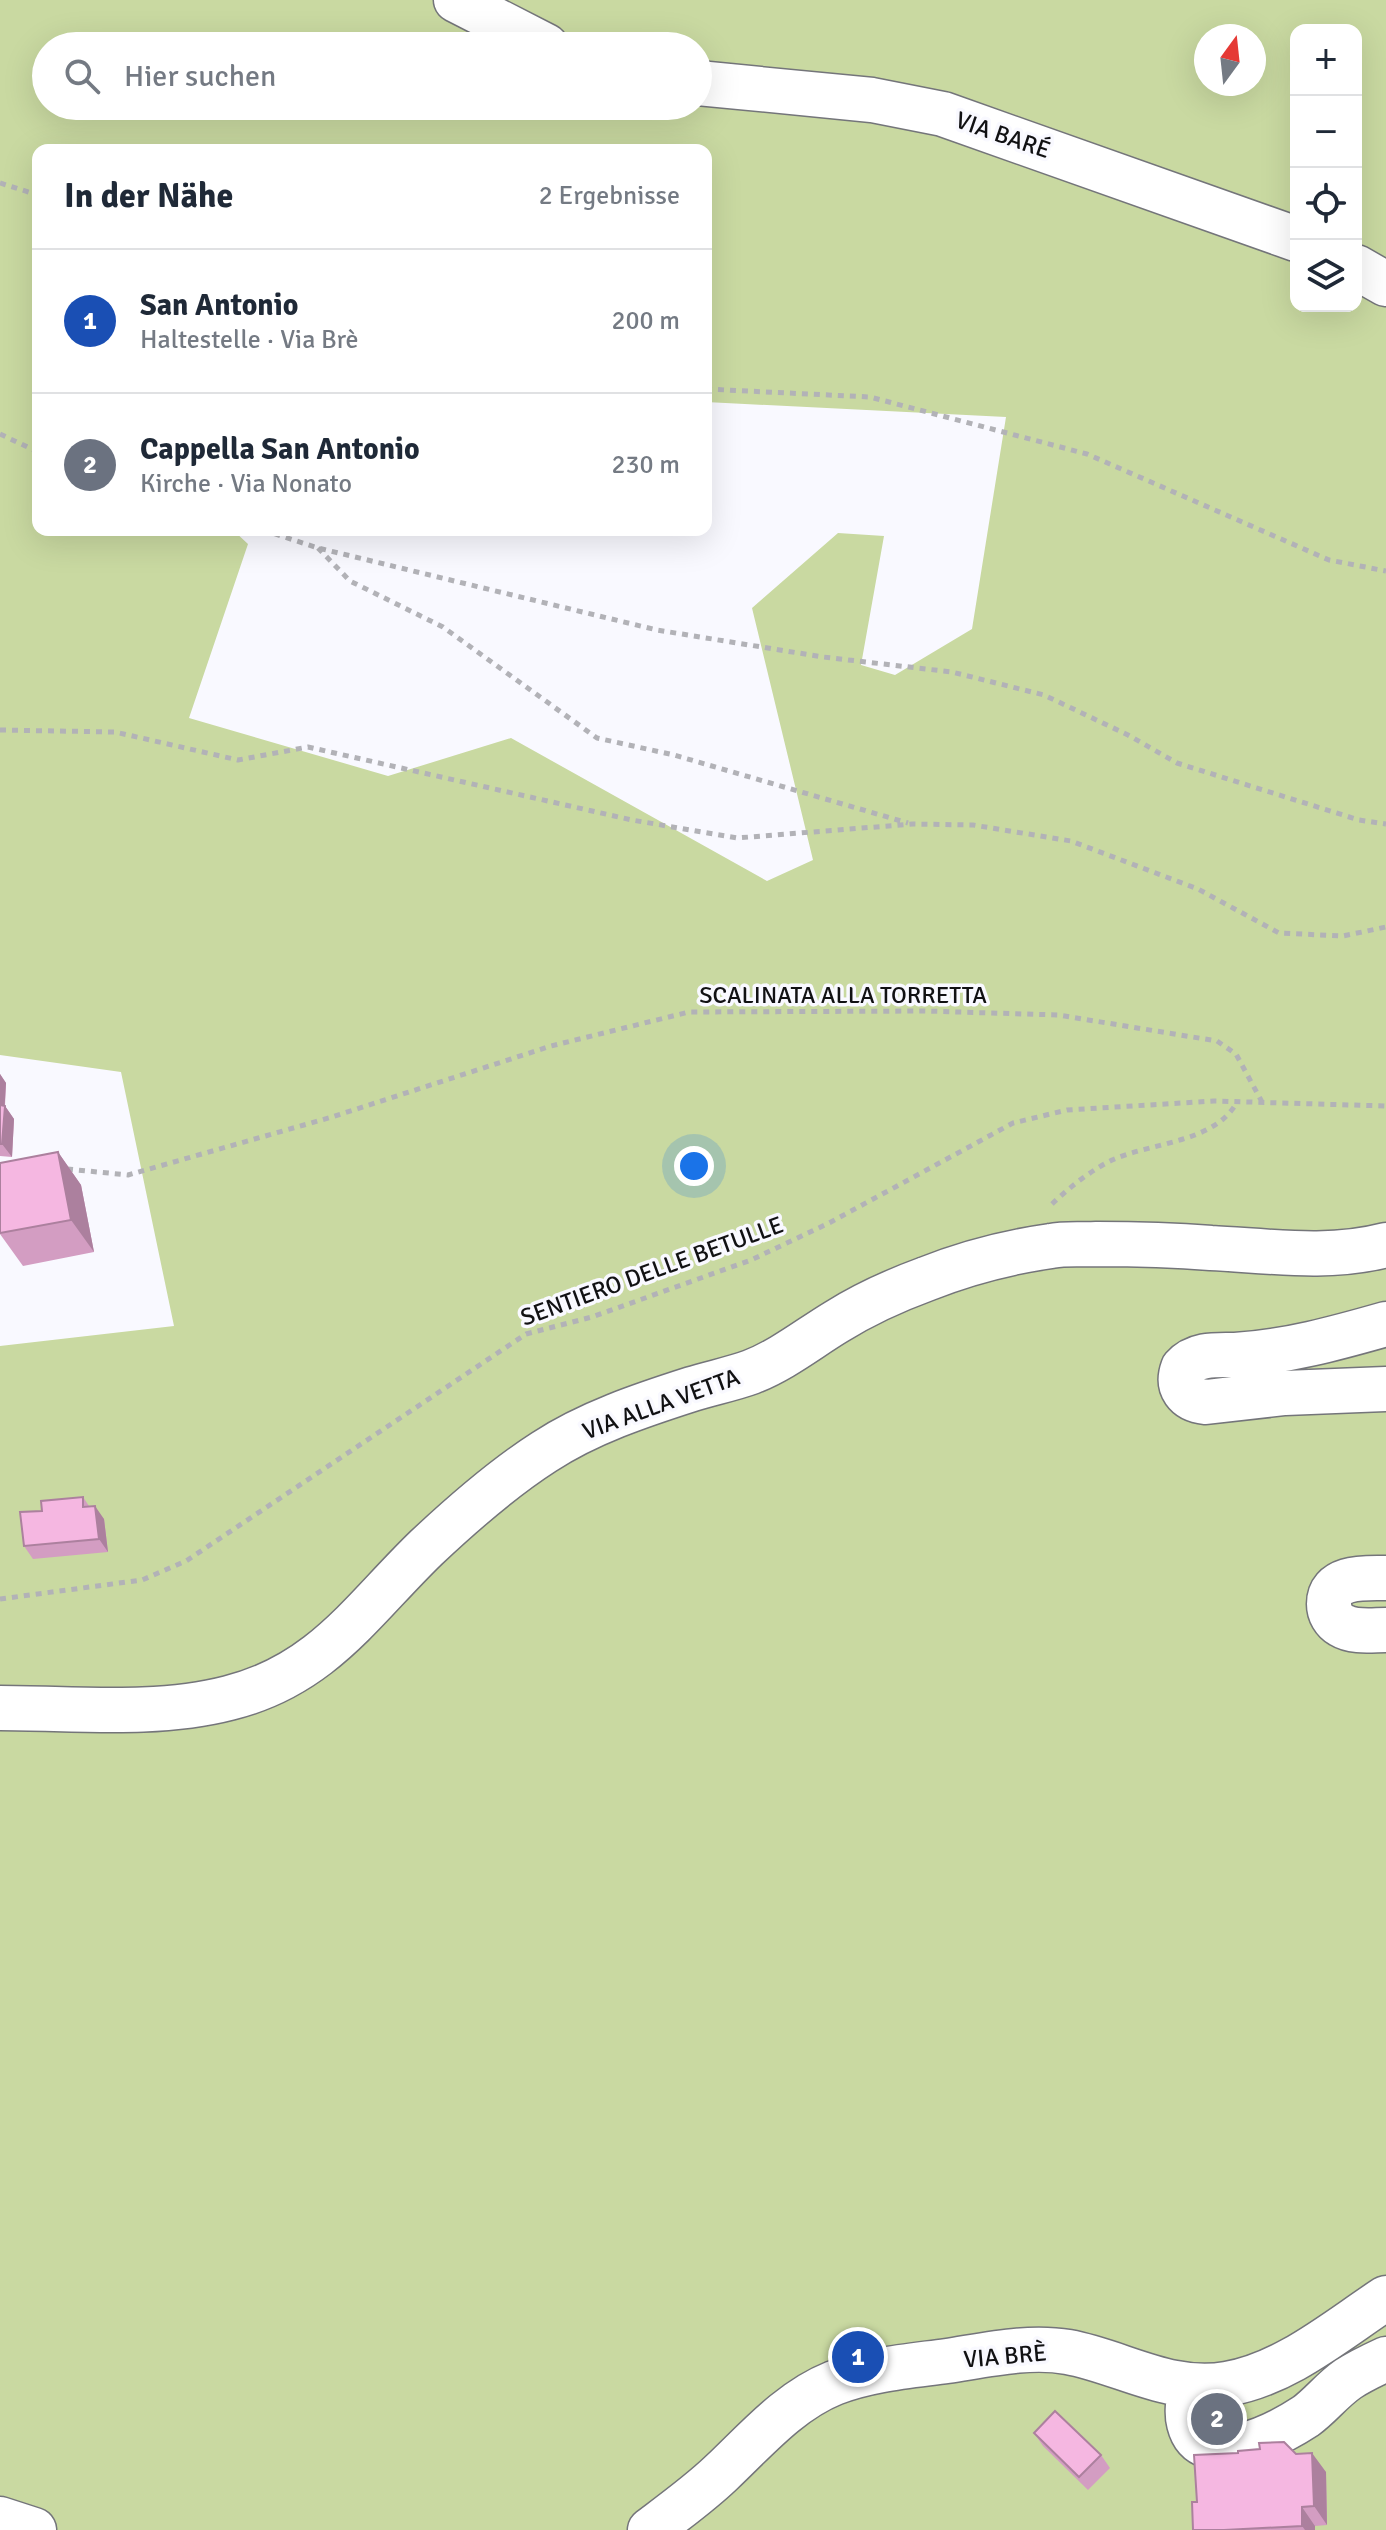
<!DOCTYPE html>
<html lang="de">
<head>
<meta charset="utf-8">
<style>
	:root { --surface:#fff; --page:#f2f2f3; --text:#1f2937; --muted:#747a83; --line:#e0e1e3; --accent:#d93025 }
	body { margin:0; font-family:Signika,sans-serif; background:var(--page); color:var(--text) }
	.controls { position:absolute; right:24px; top:24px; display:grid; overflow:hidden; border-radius:16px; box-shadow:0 8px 32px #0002 }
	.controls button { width:72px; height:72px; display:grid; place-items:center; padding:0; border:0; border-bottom:2px solid var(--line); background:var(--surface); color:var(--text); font:40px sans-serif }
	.compass { position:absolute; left:1194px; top:24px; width:72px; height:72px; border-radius:50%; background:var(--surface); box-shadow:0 8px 32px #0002; rotate:15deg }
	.you { position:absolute; left:694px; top:1166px; width:28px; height:28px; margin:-20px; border:6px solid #fff; border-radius:50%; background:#1a73e8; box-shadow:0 0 0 12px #1a73e833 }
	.badge { display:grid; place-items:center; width:52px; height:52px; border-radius:50%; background:var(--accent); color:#fff; font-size:26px; font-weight:700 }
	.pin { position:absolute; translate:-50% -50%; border:4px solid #fff; box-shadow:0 2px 8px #0006 }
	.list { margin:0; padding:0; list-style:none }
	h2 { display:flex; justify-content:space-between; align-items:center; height:104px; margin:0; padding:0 32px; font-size:34px }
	h2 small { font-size:26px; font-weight:400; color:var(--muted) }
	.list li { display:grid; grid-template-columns:52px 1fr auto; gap:24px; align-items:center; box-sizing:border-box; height:144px; padding:0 32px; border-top:2px solid var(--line) }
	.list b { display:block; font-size:30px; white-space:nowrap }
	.list p { margin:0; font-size:26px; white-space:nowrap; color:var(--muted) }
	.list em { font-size:26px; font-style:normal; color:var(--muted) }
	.icon { flex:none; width:44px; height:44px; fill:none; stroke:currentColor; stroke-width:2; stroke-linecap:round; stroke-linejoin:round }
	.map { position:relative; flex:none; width:1386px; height:2530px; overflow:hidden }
	.search { position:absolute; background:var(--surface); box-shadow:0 8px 32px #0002; left:32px; top:32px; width:680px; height:88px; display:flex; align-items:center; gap:20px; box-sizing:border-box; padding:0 28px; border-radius:44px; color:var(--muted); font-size:30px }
	.panel { position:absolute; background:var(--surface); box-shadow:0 8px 32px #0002; left:32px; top:144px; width:680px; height:392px; border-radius:16px }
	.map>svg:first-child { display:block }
	.green { fill:#c9d9a1; fill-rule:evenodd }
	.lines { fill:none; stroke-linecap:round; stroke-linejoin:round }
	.minor-casing { stroke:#74757a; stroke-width:47 }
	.path { stroke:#b2b2b7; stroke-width:5; stroke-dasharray:6 6; stroke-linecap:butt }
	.minor { stroke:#fff; stroke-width:44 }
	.wall { fill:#d39dc2 }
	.shaded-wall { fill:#ac809e }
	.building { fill:#f5b7e1; stroke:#ac809e; stroke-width:2 }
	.labels { text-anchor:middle; stroke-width:7; stroke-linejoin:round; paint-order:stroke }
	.street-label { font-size:24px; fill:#111113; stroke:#f9f9ff }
</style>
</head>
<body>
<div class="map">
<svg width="1386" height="2530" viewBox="0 0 1386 2530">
	<rect width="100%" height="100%" fill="#f9f9ff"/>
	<path class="green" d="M0,0H1386V2530H0V1346L174,1326L121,1072L0,1055ZM1296,30H1356V306H1296ZM1206,36H1254V84H1206ZM46,46H698V106H46ZM38,150H706V402L1006,417L972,629L895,675L861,665L884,536L838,533L752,608L813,860L767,881L511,738L388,776L189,718L248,544L233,530H38Z"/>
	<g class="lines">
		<g class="minor-casing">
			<path id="minor" d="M456,0L546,46
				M698,83L872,100L943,114L1296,239
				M1356,267L1386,284
				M1386,1324C1337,1338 1286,1352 1235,1355C1217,1355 1196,1353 1183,1368C1176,1387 1186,1400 1206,1402L1285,1393L1386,1389
				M1386,1578C1366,1578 1329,1575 1329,1604C1329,1613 1334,1621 1341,1625C1354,1633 1372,1630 1386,1630
				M0,1708C74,1708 156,1717 229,1698C322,1675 362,1610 426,1548C460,1516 505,1477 544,1452C588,1423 642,1405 692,1389C711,1383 732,1379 751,1372C782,1360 808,1339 836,1322C863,1305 896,1290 926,1279C966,1263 1009,1252 1051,1246C1066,1243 1082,1245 1097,1244C1135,1244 1173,1245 1211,1248C1270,1251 1329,1260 1386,1245
				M1190,2386C1189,2398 1186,2412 1189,2423C1202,2475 1280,2433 1306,2416C1321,2405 1332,2390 1348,2379C1360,2371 1373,2365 1386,2359
				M0,2519L34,2530
				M650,2530C674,2512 699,2494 721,2473C756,2440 789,2401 834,2383C870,2369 910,2366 947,2361C986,2355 1029,2345 1068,2352C1122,2362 1169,2394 1227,2384C1286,2374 1337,2330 1386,2298"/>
		</g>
		<path class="path" d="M0,183L38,195
			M706,389L870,397L1087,454L1329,560L1386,571
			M0,434L38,452
			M263,530L318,548L657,630L823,657L952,672L1044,695L1128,735L1177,763L1359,820L1386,824
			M318,548L350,581L443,627L597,738L674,755L908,823
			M0,730L115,732L238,760L308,747L632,820L737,838L913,824L973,825L1071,841L1198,889L1279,933L1343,936L1386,927
			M67,1169L128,1175L332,1117L551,1046L689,1012L925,1011L1058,1015L1217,1041L1236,1054L1262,1102
			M1052,1204C1070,1187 1090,1171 1112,1160C1152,1142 1217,1143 1238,1100
			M0,1599L142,1580L186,1561L526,1334L592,1317L751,1260L829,1223L1013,1123L1067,1110L1214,1101L1386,1106"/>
		<use href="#minor" class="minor"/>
	</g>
	<path class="wall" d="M0,1074L6,1083L5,1106L14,1119L12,1157L0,1156Z
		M58,1152L81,1185L94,1252L23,1266L0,1234V1163Z
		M83,1497L89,1506L104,1519L108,1552L33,1559L24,1546L42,1511Z
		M1221,2402L1226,2408V2430L1208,2429L1203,2422Z
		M1034,2433L1101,2455L1110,2468L1088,2490L1043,2446Z
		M1296,2454L1326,2472L1327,2525L1315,2526V2530H1193L1197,2502Z"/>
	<path class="shaded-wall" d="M0,1074L6,1083L4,1116L0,1110Z
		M5,1106L14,1119L12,1157L2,1144Z
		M58,1152L81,1185L94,1252L71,1220Z
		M95,1506L104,1519L108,1552L99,1539Z
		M1221,2402L1226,2408V2430L1221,2423Z
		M1312,2453L1326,2472L1327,2525L1314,2506Z
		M1302,2507L1315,2526V2530H1305L1302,2526Z"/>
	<path class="building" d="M0,1105L5,1106L2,1144H0Z
		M58,1152L71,1220L0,1233V1163Z
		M83,1497V1507L95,1506L99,1539L24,1546L20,1512L42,1511L41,1501Z
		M1204,2401L1221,2402V2423L1203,2422Z
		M1055,2411L1101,2455L1079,2477L1034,2433Z
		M1284,2442L1296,2454L1312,2453L1314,2506L1302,2507V2526L1224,2530H1193L1192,2502H1197L1194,2455L1238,2453V2451L1260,2449L1259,2443Z"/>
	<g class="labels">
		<g class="street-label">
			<text transform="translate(1003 135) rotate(19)" y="8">VIA BARÉ</text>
			<text x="843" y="1003">SCALINATA ALLA TORRETTA</text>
			<text transform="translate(652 1271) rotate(-20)" y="8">SENTIERO DELLE BETULLE</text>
			<text transform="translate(661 1404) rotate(-20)" y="8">VIA ALLA VETTA</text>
			<text transform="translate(1005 2356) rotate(-5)" y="8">VIA BRÈ</text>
		</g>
	</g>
</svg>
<div class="controls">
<button>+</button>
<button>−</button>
<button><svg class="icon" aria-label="locate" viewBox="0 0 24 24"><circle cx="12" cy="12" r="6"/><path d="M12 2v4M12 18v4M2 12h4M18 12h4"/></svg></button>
<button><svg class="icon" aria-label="layers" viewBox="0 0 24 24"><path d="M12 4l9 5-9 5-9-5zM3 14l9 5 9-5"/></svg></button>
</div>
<svg class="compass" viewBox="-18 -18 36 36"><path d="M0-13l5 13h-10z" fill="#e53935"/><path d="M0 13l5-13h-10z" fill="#747a83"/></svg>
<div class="you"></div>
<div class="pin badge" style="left:858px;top:2357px;background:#1a4fb4">1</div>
<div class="pin badge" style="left:1217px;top:2419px;background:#6b7280">2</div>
<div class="search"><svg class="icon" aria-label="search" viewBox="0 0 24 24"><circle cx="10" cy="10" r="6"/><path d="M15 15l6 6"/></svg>Hier suchen</div>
<section class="panel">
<h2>In der Nähe<small>2 Ergebnisse</small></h2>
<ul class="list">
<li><span class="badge" style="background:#1a4fb4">1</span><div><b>San Antonio</b><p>Haltestelle · Via Brè</p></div><em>200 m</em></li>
<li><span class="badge" style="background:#6b7280">2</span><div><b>Cappella San Antonio</b><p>Kirche · Via Nonato</p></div><em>230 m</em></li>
</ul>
</section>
</div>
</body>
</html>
